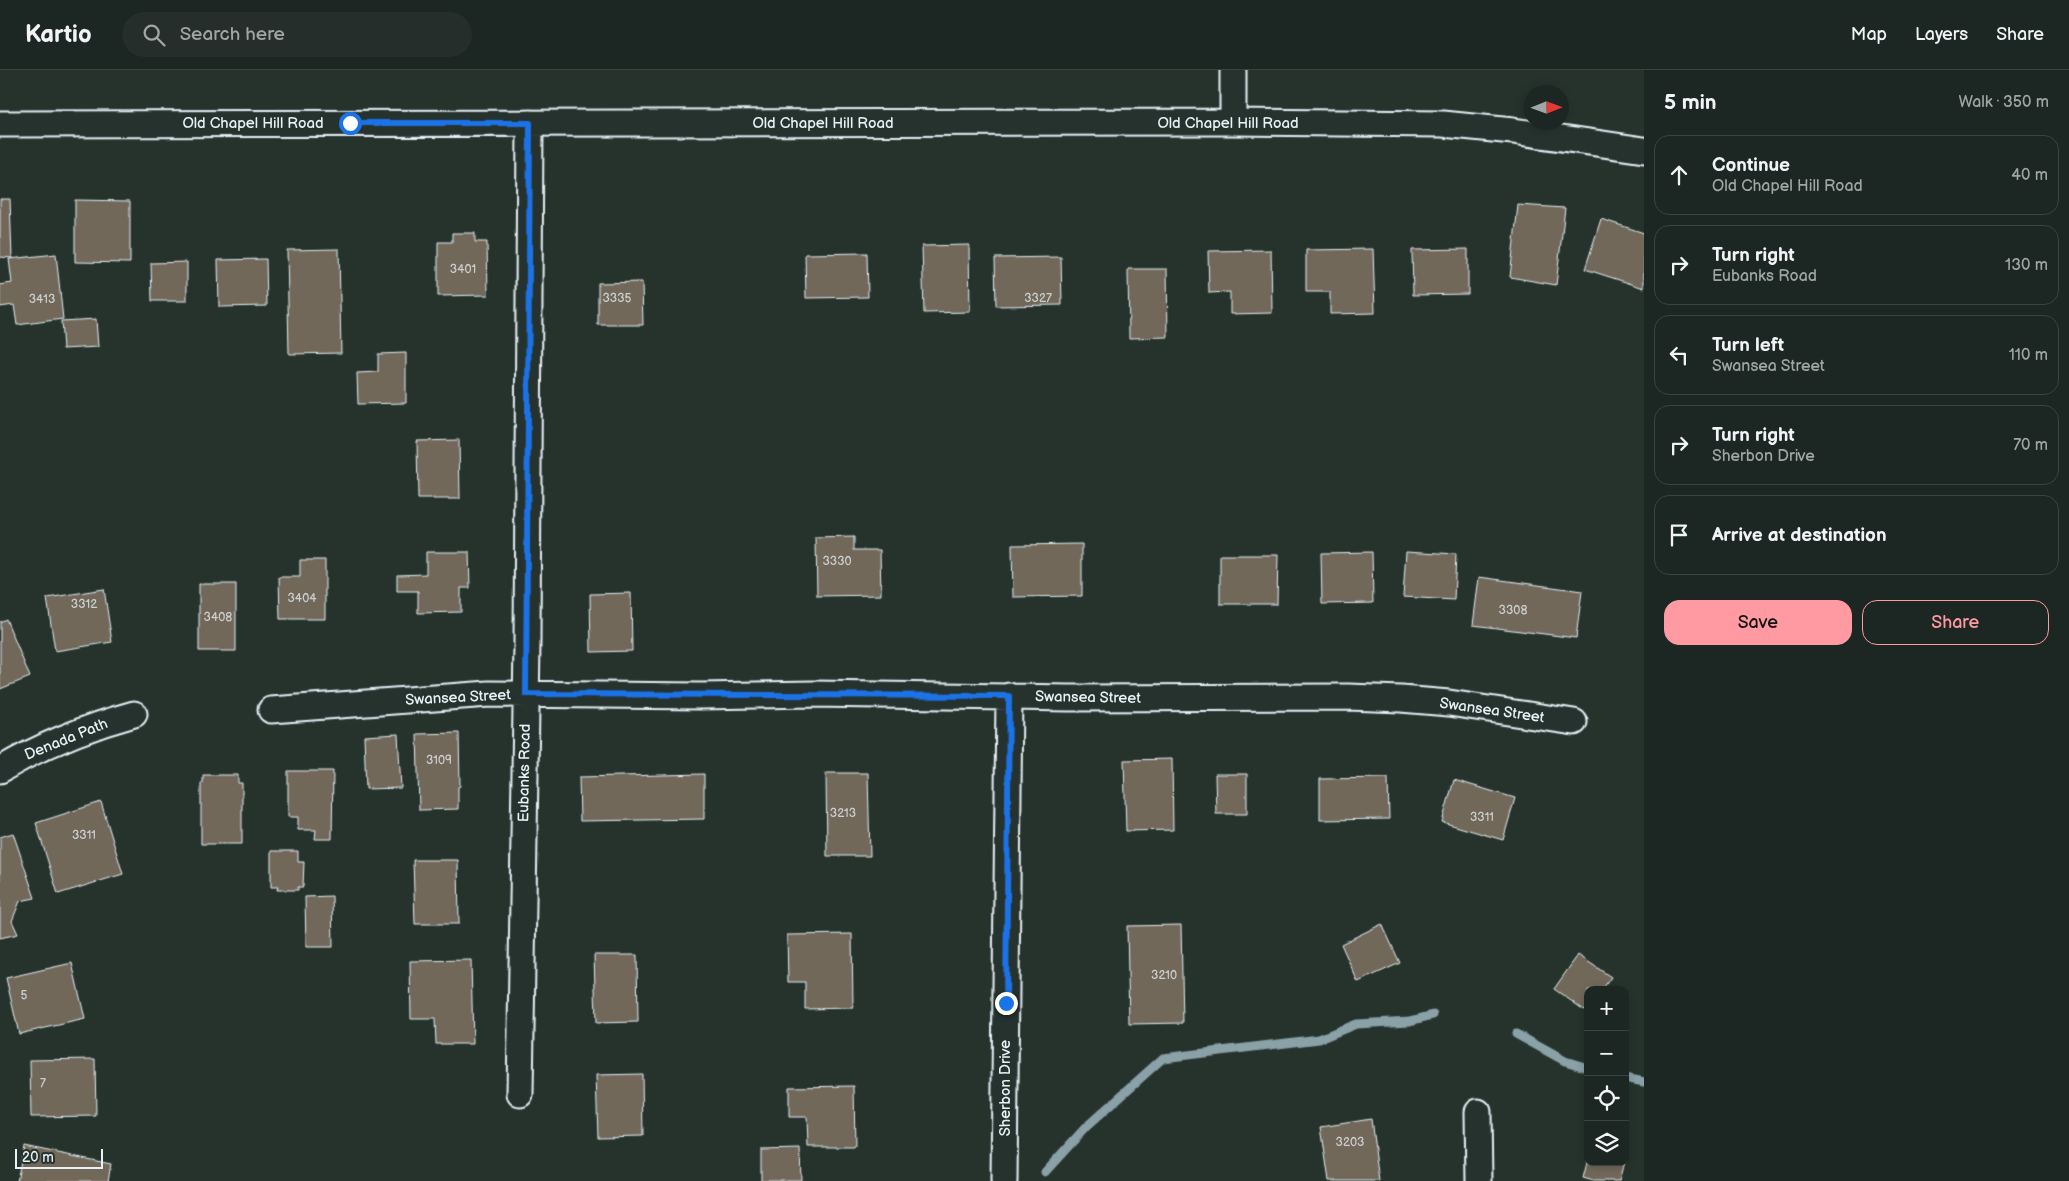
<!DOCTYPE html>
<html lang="en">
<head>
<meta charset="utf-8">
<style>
	:root { --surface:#1c2622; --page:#252e2a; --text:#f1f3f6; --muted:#a0a5a5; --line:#3a4340; --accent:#ff9aa2 }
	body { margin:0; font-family:"Balsamiq Sans",sans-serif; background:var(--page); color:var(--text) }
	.controls { position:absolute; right:15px; bottom:15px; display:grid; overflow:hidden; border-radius:10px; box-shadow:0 2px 8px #0003 }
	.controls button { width:45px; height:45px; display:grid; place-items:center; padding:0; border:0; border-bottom:1px solid var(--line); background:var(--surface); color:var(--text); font:25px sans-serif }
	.compass { position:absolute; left:1524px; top:15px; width:45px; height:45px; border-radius:50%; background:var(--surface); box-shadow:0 2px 8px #0003; rotate:89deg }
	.scale { position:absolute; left:15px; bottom:12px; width:88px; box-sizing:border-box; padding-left:5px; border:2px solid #e8f1f8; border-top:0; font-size:14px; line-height:18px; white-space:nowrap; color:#e8f1f8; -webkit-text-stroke:4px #26332d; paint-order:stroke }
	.stop { position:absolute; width:15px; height:15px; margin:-11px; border:4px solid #1a73e8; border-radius:50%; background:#fff }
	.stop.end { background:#1a73e8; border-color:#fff; box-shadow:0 1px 5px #0008 }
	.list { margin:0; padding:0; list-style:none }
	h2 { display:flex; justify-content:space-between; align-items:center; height:65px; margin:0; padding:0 20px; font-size:21px }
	h2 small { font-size:16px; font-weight:400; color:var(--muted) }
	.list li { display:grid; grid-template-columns:32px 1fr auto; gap:15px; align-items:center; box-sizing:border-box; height:80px; margin:0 10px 10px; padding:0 10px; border:1px solid var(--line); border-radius:15px }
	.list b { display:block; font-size:19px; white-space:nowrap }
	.list p { margin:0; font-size:16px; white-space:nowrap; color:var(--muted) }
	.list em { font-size:16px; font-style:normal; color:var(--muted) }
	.actions { display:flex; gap:10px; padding:15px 20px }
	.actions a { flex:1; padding:11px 0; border:1px solid var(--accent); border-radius:15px; text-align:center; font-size:18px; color:var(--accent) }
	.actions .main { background:var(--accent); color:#111 }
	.icon { flex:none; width:28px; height:28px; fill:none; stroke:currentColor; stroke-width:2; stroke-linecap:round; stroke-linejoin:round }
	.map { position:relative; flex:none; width:1644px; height:1111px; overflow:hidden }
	header { display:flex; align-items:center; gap:30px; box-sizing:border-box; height:70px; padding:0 25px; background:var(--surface); border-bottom:1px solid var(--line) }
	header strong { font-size:24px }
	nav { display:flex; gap:28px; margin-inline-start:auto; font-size:18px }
	.search { width:350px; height:45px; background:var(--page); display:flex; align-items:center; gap:12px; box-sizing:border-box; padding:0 18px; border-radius:28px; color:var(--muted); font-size:19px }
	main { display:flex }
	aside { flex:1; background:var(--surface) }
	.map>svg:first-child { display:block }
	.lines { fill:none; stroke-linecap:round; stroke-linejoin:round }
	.stream { stroke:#8aa1a8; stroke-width:9 }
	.building { fill:#72685a; stroke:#e8f1f8 }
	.street-casing { stroke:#e8f1f8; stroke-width:29 }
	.street { stroke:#26332d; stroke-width:25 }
	.route { stroke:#1a73e8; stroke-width:6 }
	.labels { text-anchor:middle; stroke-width:4; stroke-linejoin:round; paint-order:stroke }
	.number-label { font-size:12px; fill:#cacfd0 }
	.street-label { font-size:15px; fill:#e8f1f8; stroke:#26332d }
</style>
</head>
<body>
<header>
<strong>Kartio</strong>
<div class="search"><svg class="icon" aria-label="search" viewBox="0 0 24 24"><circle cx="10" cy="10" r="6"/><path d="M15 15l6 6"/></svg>Search here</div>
<nav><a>Map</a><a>Layers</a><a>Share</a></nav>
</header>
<main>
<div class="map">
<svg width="1644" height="1111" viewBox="0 0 1644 1111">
	<rect width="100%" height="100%" fill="#26332d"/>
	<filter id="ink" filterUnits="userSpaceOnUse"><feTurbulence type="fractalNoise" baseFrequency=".02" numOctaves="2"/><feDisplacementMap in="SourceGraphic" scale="10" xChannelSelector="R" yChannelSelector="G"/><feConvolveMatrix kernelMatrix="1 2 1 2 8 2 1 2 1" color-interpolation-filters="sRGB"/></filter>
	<g filter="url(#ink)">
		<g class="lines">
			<path class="stream" d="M1516,964L1565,991L1588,998
				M1625,1008L1644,1012
				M1045,1102L1086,1057L1163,988L1319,969L1356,954L1410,951L1433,945"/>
		</g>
		<path class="building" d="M0,129H10L12,188L0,187Z
			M75,130L130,131V193L75,192Z
			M1518,135L1565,138L1556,215L1510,207Z
			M1601,149L1644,163V218L1585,199Z
			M452,163H475V172H487L488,225L438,226V172H452Z
			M969,175L970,242L924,243L922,176Z
			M339,179L341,283L289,284L287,180Z
			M1373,179L1375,243L1330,244V222H1306V180Z
			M1468,179V224L1413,225L1412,180Z
			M1271,180L1272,243L1230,244V222L1209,223L1208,181Z
			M867,183L868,227L806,228L805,184Z
			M56,184L63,249L17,255L14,235L0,237V215L12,213L9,189Z
			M1061,187L1062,235L996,236L995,188Z
			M266,189L267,236L219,237L218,190Z
			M187,192V231H152L151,193Z
			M1128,199H1167L1168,267L1129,268Z
			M642,212L643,255H598V213Z
			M96,249L98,277L63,279L61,251Z
			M406,283V333L358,334L357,303L378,302V284Z
			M459,370L460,429H418L417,371Z
			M854,467V480H880L881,525L817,526L816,468Z
			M1082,474V526L1013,527L1012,475Z
			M1406,481L1456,484L1454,530L1403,527Z
			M426,482H469L470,518H461V542L418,543V521H397V505L426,504Z
			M1372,482L1373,533L1322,534L1321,483Z
			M1220,485H1278L1277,534H1220Z
			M300,490H325V549H280L279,507H300Z
			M1479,507L1582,521L1576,568L1473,555Z
			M199,514H236V581H199Z
			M104,519L112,572L55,581L47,528Z
			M631,523L632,581L591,582L590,524Z
			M6,549L30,607L0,619V552Z
			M459,663L460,716L458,717V739L419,740L417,664Z
			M398,664L401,718L366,719L364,666Z
			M1172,689L1173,760L1126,761L1124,690Z
			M288,701H333L332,769H315L316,760H298V747H288Z
			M826,703H868L870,786H827Z
			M704,704V749L580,751L579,707Z
			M1215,704H1247V744H1216Z
			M203,705H238V713H242V774H201V713H203Z
			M1388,708L1389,749L1320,750V709Z
			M1454,710L1515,728L1503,770L1442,752Z
			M101,732L123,804L58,824L36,753Z
			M13,763L35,828L20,831L12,851L18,864L0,868V767Z
			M271,781H298V792H304L303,817H298V820H277L278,817H271Z
			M413,790H458L459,854H415Z
			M332,826L333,877H306L305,827Z
			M1382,854L1400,893L1358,912L1341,874Z
			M1181,855L1183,953L1129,954L1127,856Z
			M852,864L853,938L805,939V912H788L787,865Z
			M594,885H637L638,952L596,953Z
			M1578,885L1611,907L1602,920H1588L1587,942L1554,919Z
			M471,890L473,974H436L435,949H411L410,891Z
			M72,893L85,949L19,964L6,908Z
			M95,989L96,1046L31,1047L30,990Z
			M642,1004L643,1066L598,1067L596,1005Z
			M854,1016L855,1077H808L807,1047H789V1017Z
			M1371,1049L1379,1111H1329L1321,1057Z
			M24,1076L111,1094L108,1111H17Z
			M800,1079L801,1110H761V1080Z
			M1588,1089V1092H1624L1619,1111H1594L1583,1108Z"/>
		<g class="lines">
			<g class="street-casing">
				<path id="street" d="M1233,0V52
					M0,54L1233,52L1443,54L1513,61L1644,80
					M271,640L489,624L701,626L814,624L1069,628L1348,627L1401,629L1449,633L1574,652
					M0,700C42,675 87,657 134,644
					M520,1024L527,574L530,53
					M1478,1042L1479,1111
					M1004,1111L1009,626"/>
			</g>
			<use href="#street" class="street"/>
		</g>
	</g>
	<g class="lines" filter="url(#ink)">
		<path class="route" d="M350,53H530L526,624C687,626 848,624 1009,626L1006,933"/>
	</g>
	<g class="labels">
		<g class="number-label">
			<text x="463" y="203">3401</text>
			<text x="617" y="232">3335</text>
			<text x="1038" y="232">3327</text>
			<text x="42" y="233">3413</text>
			<text x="837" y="495">3330</text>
			<text x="302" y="532">3404</text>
			<text x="84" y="538">3312</text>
			<text x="1513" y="544">3308</text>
			<text x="218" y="551">3408</text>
			<text x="439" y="694">3109</text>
			<text x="843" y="747">3213</text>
			<text x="1482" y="751">3311</text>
			<text x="84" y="769">3311</text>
			<text x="1164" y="909">3210</text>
			<text x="24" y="929">5</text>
			<text x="43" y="1017">7</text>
			<text x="1350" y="1076">3203</text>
		</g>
		<g class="street-label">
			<text x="253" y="58">Old Chapel Hill Road</text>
			<text x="823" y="58">Old Chapel Hill Road</text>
			<text x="1228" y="58">Old Chapel Hill Road</text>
			<text transform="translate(458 627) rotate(-3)" y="5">Swansea Street</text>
			<text transform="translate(1088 627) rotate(1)" y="5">Swansea Street</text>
			<text transform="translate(1492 640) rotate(8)" y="5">Swansea Street</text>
			<text transform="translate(66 669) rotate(-22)" y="5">Denada Path</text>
			<text transform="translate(524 703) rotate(-89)" y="5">Eubanks Road</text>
			<text transform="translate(1005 1018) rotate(-90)" y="5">Sherbon Drive</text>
		</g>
	</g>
</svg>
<div class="controls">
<button>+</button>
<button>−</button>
<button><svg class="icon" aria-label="locate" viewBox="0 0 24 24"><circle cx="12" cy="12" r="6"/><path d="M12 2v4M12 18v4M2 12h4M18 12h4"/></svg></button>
<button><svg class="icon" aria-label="layers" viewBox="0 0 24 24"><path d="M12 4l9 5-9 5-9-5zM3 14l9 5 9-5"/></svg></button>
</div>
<svg class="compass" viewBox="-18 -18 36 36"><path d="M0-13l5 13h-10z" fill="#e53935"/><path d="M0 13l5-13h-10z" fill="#a0a5a5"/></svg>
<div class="scale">20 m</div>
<div class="stop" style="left:350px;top:53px"></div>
<div class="stop end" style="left:1006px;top:933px"></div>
</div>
<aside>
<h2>5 min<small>Walk · 350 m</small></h2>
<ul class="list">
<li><svg class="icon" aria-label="ahead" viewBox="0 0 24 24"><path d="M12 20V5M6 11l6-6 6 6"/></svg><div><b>Continue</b><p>Old Chapel Hill Road</p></div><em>40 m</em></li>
<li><svg class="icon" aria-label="right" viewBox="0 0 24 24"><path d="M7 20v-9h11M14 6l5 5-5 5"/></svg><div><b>Turn right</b><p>Eubanks Road</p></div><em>130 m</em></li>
<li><svg class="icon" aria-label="left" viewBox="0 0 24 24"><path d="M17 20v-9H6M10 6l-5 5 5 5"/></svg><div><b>Turn left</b><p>Swansea Street</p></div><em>110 m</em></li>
<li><svg class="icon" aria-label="right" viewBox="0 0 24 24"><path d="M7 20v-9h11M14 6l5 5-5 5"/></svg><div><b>Turn right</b><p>Sherbon Drive</p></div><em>70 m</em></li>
<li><svg class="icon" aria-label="arrive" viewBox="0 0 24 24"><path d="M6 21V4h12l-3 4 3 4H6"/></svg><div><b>Arrive at destination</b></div></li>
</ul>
<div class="actions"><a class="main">Save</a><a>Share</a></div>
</aside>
</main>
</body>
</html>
